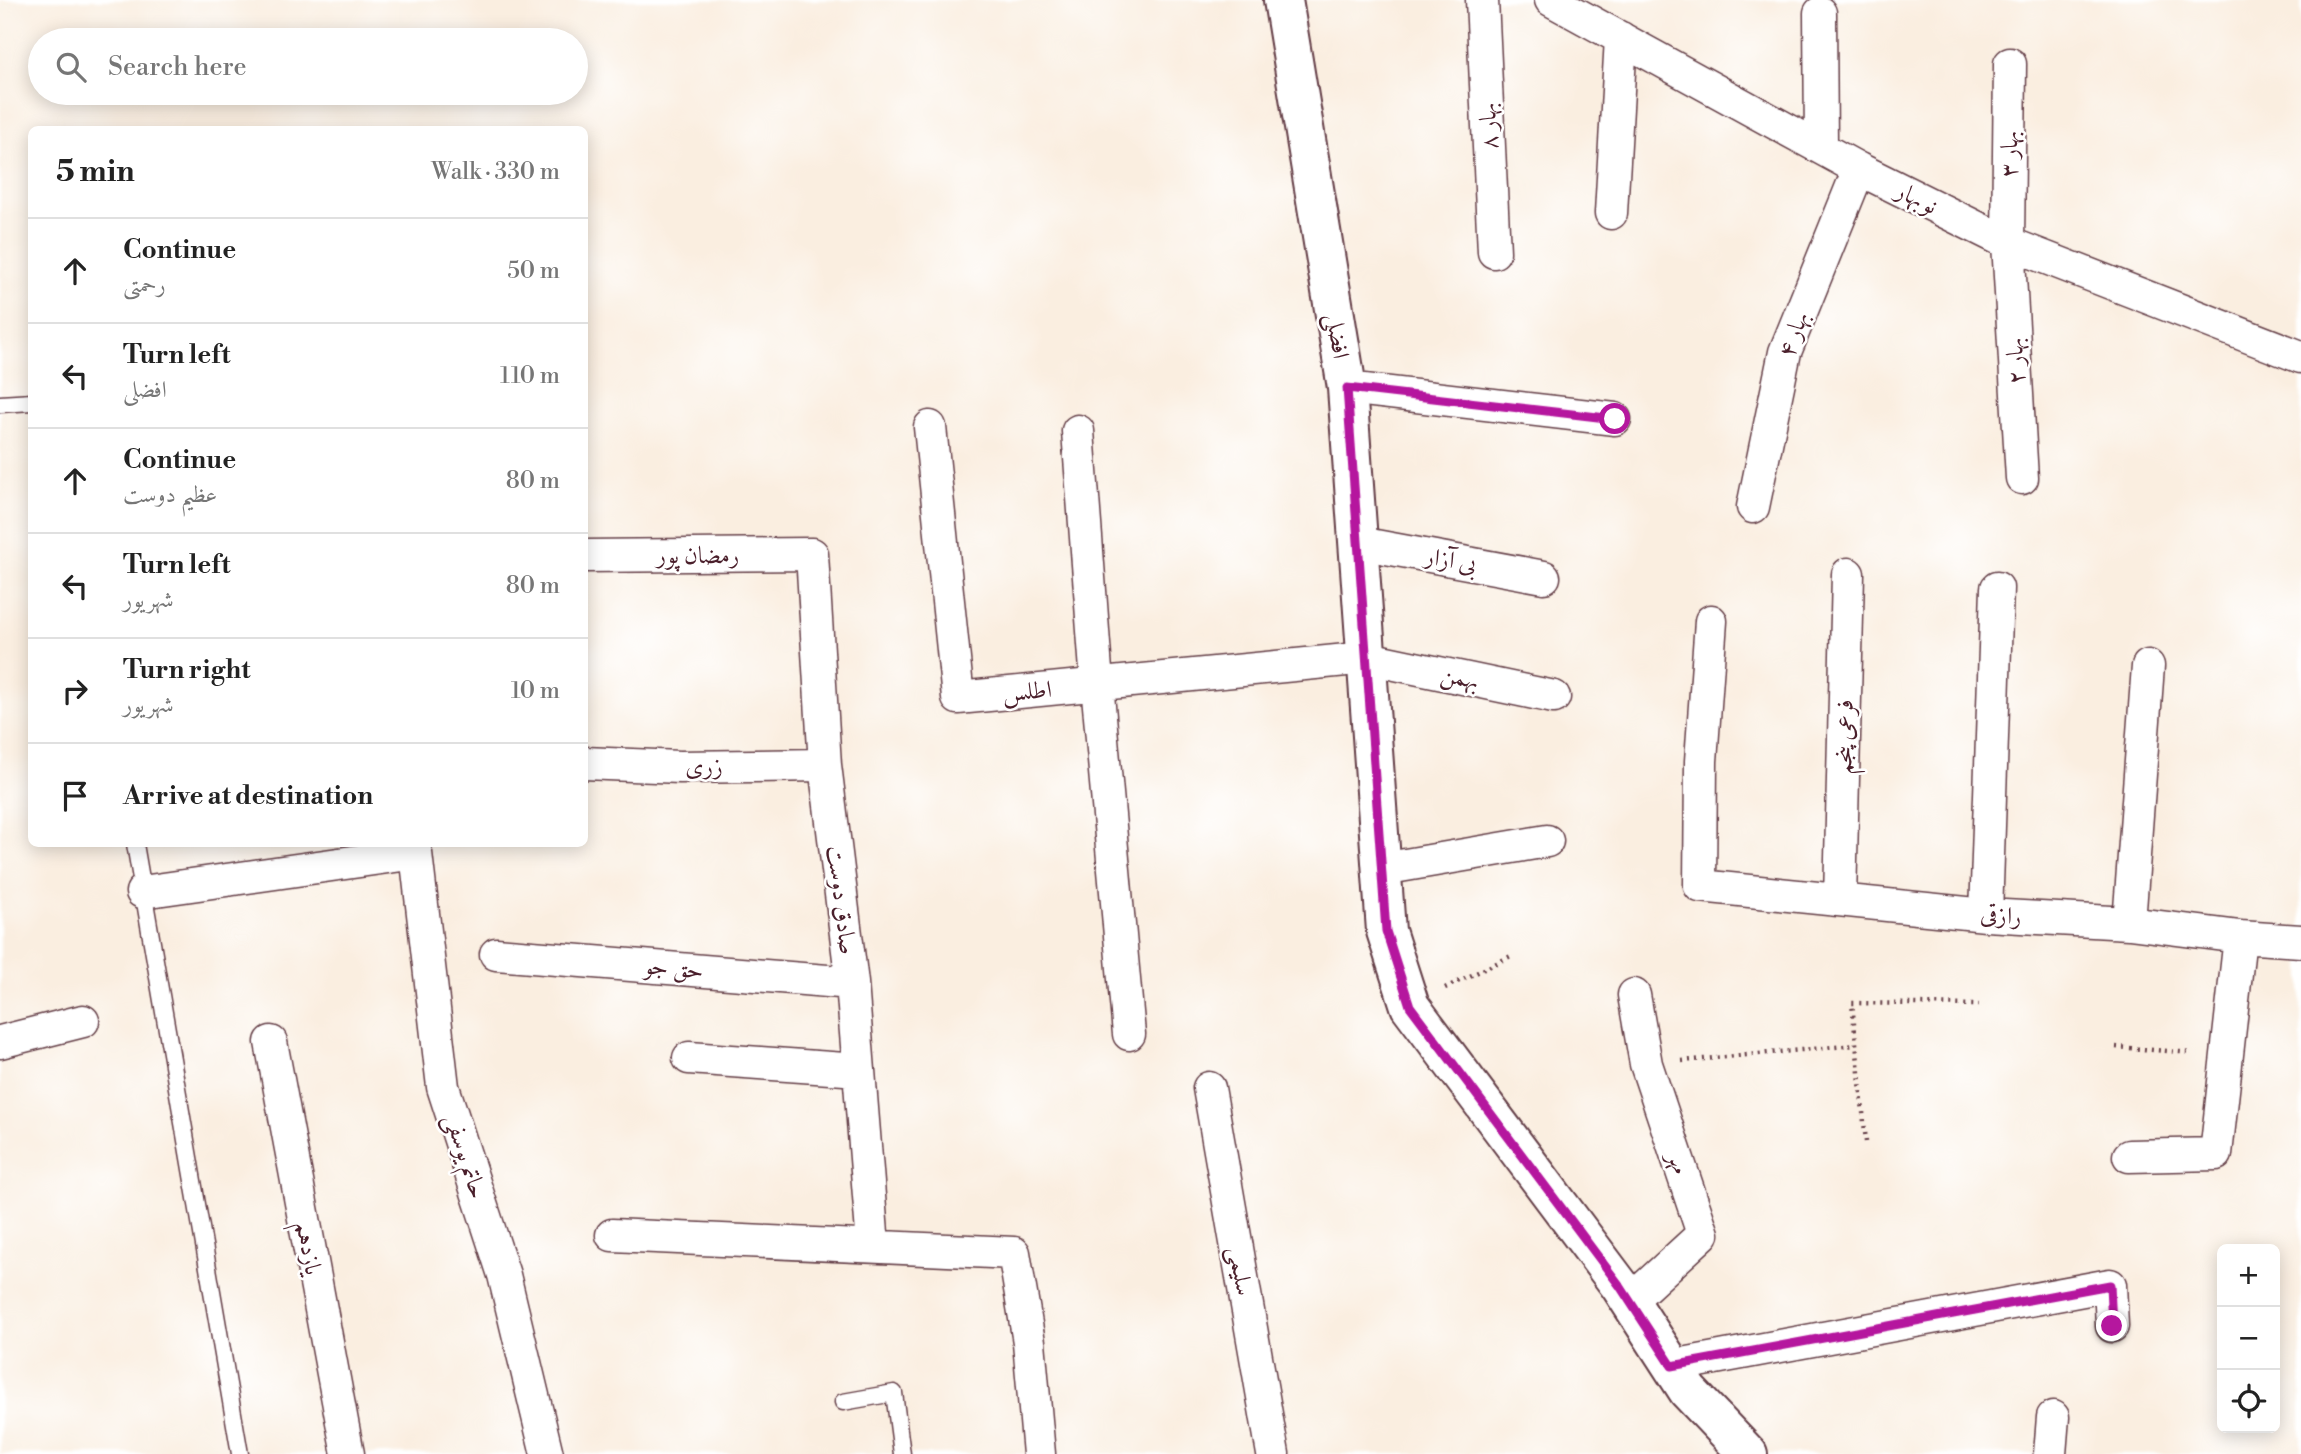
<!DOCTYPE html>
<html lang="en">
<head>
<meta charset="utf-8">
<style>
	:root { --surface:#fff; --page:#f2f2f2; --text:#222; --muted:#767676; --line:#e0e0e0 }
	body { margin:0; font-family:"Libre Bodoni",Amiri,serif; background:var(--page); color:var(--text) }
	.controls { position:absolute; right:21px; bottom:21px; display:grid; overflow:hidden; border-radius:10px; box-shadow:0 4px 18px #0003 }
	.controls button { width:63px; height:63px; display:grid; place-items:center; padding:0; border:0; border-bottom:2px solid var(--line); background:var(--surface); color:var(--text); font:35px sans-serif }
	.stop { position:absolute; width:21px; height:21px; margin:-16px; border:5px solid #b5179e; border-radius:50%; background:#fff }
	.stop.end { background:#b5179e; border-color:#fff; box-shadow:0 2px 7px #0008 }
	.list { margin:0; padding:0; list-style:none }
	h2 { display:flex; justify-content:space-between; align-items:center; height:91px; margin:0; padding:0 28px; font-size:30px }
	h2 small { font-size:23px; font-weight:400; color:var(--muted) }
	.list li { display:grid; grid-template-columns:46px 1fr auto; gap:21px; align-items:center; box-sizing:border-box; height:105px; padding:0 28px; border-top:2px solid var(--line) }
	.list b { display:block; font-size:26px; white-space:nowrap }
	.list p { margin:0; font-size:23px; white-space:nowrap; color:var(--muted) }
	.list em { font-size:23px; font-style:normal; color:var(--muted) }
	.icon { flex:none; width:38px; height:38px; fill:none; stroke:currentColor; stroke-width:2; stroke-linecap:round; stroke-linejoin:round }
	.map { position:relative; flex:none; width:2301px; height:1454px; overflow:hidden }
	.search { position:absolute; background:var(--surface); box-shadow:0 4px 18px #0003; left:28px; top:28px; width:560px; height:77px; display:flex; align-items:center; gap:18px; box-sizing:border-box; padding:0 24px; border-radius:38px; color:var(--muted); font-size:26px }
	.panel { position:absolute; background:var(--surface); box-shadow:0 4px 18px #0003; left:28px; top:126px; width:560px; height:721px; border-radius:10px }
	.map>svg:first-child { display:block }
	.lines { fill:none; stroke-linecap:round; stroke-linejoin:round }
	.lane-casing { stroke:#643e46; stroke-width:19 }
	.street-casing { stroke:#643e46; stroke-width:35 }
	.secondary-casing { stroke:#643e46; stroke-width:42 }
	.path { stroke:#643e46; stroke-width:4.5; stroke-dasharray:2 5; stroke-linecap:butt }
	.lane { stroke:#fff; stroke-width:16 }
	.street { stroke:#fff; stroke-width:32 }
	.secondary { stroke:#fff; stroke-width:38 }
	.route { stroke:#b5179e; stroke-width:9 }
	.labels { text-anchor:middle; stroke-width:5; stroke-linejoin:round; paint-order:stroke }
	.street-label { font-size:24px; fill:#4a1f2b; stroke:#fff }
</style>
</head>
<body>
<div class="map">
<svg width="2301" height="1454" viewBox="0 0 2301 1454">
	<rect width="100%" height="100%" fill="#fff"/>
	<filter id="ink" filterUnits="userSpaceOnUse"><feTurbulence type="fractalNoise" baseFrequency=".0143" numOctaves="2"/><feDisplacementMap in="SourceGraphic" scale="14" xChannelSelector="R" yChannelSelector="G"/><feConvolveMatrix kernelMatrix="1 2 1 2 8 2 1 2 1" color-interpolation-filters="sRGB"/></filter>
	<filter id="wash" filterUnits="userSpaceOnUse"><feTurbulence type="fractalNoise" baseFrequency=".00686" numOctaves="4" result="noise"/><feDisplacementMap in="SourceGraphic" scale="28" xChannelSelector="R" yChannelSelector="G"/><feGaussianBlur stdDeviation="1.57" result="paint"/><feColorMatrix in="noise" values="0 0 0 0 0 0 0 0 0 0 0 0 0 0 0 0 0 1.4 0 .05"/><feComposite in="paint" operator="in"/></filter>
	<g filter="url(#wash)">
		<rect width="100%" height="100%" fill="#faeee0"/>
	</g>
	<g filter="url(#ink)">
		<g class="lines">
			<g class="lane-casing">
				<path id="lane" d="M0,404L32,402
					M135,844L240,1454
					M843,1402L894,1393L902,1454"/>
			</g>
			<g class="street-casing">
				<path id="street" d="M1482,0L1494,252
					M1551,0L1859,169L2008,243L2301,357
					M1820,13L1821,147
					M2010,64L2008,243L2022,478
					M1611,213L1621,38
					M1347,388L1615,419
					M930,427L958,698L1367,658L1554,697
					M1078,431L1097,684L1129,1034
					M1753,507L1785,352L1859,169
					M1359,543L1544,577
					M584,556L812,554L825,765L852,983L873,1246
					M1711,621L1701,761L1700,886L1986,915L2129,923L2240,937L2301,941
					M584,763L680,767L825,765
					M1382,869L1547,841
					M142,892L416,853L443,1087L504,1275L547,1454
					M1840,900L1848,574
					M1986,915L1997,588
					M2129,923L2148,666
					M496,954L852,983
					M0,1042L83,1021
					M271,1042L348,1454
					M689,1058L859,1070
					M1209,1088L1273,1454
					M2129,1156L2216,1154L2240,937
					M612,1235L1014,1253L1029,1342L1039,1454
					M1630,1301L1703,1234L1646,1064L1634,995
					M1672,1366L2110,1285L2112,1326
					M2050,1454L2053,1417"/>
			</g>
			<g class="secondary-casing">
				<path id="secondary" d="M1283,0L1347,388L1386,931L1410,1006L1620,1286L1688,1391L1748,1454"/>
			</g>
			<path class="path" d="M1445,988L1513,955
				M2116,1047L2192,1053
				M1682,1061L1856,1045
				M1866,1142L1852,1003L1979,1005"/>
			<use href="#lane" class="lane"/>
			<use href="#street" class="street"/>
			<use href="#secondary" class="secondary"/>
		</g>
	</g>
	<g class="lines" filter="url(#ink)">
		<path class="route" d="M1615,419L1347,388L1386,931L1410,1006L1620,1286L1672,1366L2110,1285L2112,1326"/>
	</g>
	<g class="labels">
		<g class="street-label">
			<text transform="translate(1488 126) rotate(-93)" y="8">بهار ۸</text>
			<text transform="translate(2009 154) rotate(-89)" y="8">بهار ۳</text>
			<text transform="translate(1917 198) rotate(26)" y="8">نوبهار</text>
			<text transform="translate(1793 334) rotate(-70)" y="8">بهار ۴</text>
			<text transform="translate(1338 336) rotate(81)" y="8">افضلی</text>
			<text transform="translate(2015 361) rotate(-93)" y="8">بهار ۲</text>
			<text x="698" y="563">رمضان پور</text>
			<text transform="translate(1451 560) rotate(10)" y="8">بی آزار</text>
			<text transform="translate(1460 677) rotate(12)" y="8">بهمن</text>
			<text transform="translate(1027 691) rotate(-5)" y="8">اطلس</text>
			<text transform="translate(1844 737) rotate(-89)" y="8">فرعی پنجم</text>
			<text x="704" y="774">زری</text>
			<text transform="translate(842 900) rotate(83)" y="8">صادق دوست</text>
			<text transform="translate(2001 915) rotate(4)" y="8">رازقی</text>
			<text transform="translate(674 968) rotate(5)" y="8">حق جو</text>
			<text transform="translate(466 1156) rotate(72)" y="8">حاتم یوسفی</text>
			<text transform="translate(1679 1163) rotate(72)" y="8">مهر</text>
			<text transform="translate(309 1248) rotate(79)" y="8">یازدهم</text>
			<text transform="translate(1241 1271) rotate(80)" y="8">سلیمی</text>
		</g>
	</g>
</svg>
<div class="controls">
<button>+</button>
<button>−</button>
<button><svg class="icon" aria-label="locate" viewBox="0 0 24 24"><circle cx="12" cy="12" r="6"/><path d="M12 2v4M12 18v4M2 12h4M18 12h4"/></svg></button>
</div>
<div class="stop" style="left:1615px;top:419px"></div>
<div class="stop end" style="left:2112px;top:1326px"></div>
<div class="search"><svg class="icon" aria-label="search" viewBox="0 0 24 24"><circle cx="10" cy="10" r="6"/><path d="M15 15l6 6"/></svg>Search here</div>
<section class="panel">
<h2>5 min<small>Walk · 330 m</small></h2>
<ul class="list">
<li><svg class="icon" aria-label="ahead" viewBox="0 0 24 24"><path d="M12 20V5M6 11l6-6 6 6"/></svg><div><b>Continue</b><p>رحمتی</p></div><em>50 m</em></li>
<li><svg class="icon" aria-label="left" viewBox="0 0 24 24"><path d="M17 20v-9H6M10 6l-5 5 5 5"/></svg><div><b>Turn left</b><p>افضلی</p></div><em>110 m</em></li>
<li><svg class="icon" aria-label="ahead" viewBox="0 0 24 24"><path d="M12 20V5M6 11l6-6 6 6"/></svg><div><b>Continue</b><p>عظیم دوست</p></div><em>80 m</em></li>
<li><svg class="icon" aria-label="left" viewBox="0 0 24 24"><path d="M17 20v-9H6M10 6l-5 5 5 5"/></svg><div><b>Turn left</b><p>شهریور</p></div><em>80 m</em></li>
<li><svg class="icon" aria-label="right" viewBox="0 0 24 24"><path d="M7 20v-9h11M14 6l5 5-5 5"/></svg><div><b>Turn right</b><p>شهریور</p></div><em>10 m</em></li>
<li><svg class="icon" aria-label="arrive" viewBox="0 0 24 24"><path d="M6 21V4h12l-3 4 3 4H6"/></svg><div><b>Arrive at destination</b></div></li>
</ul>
</section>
</div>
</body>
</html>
